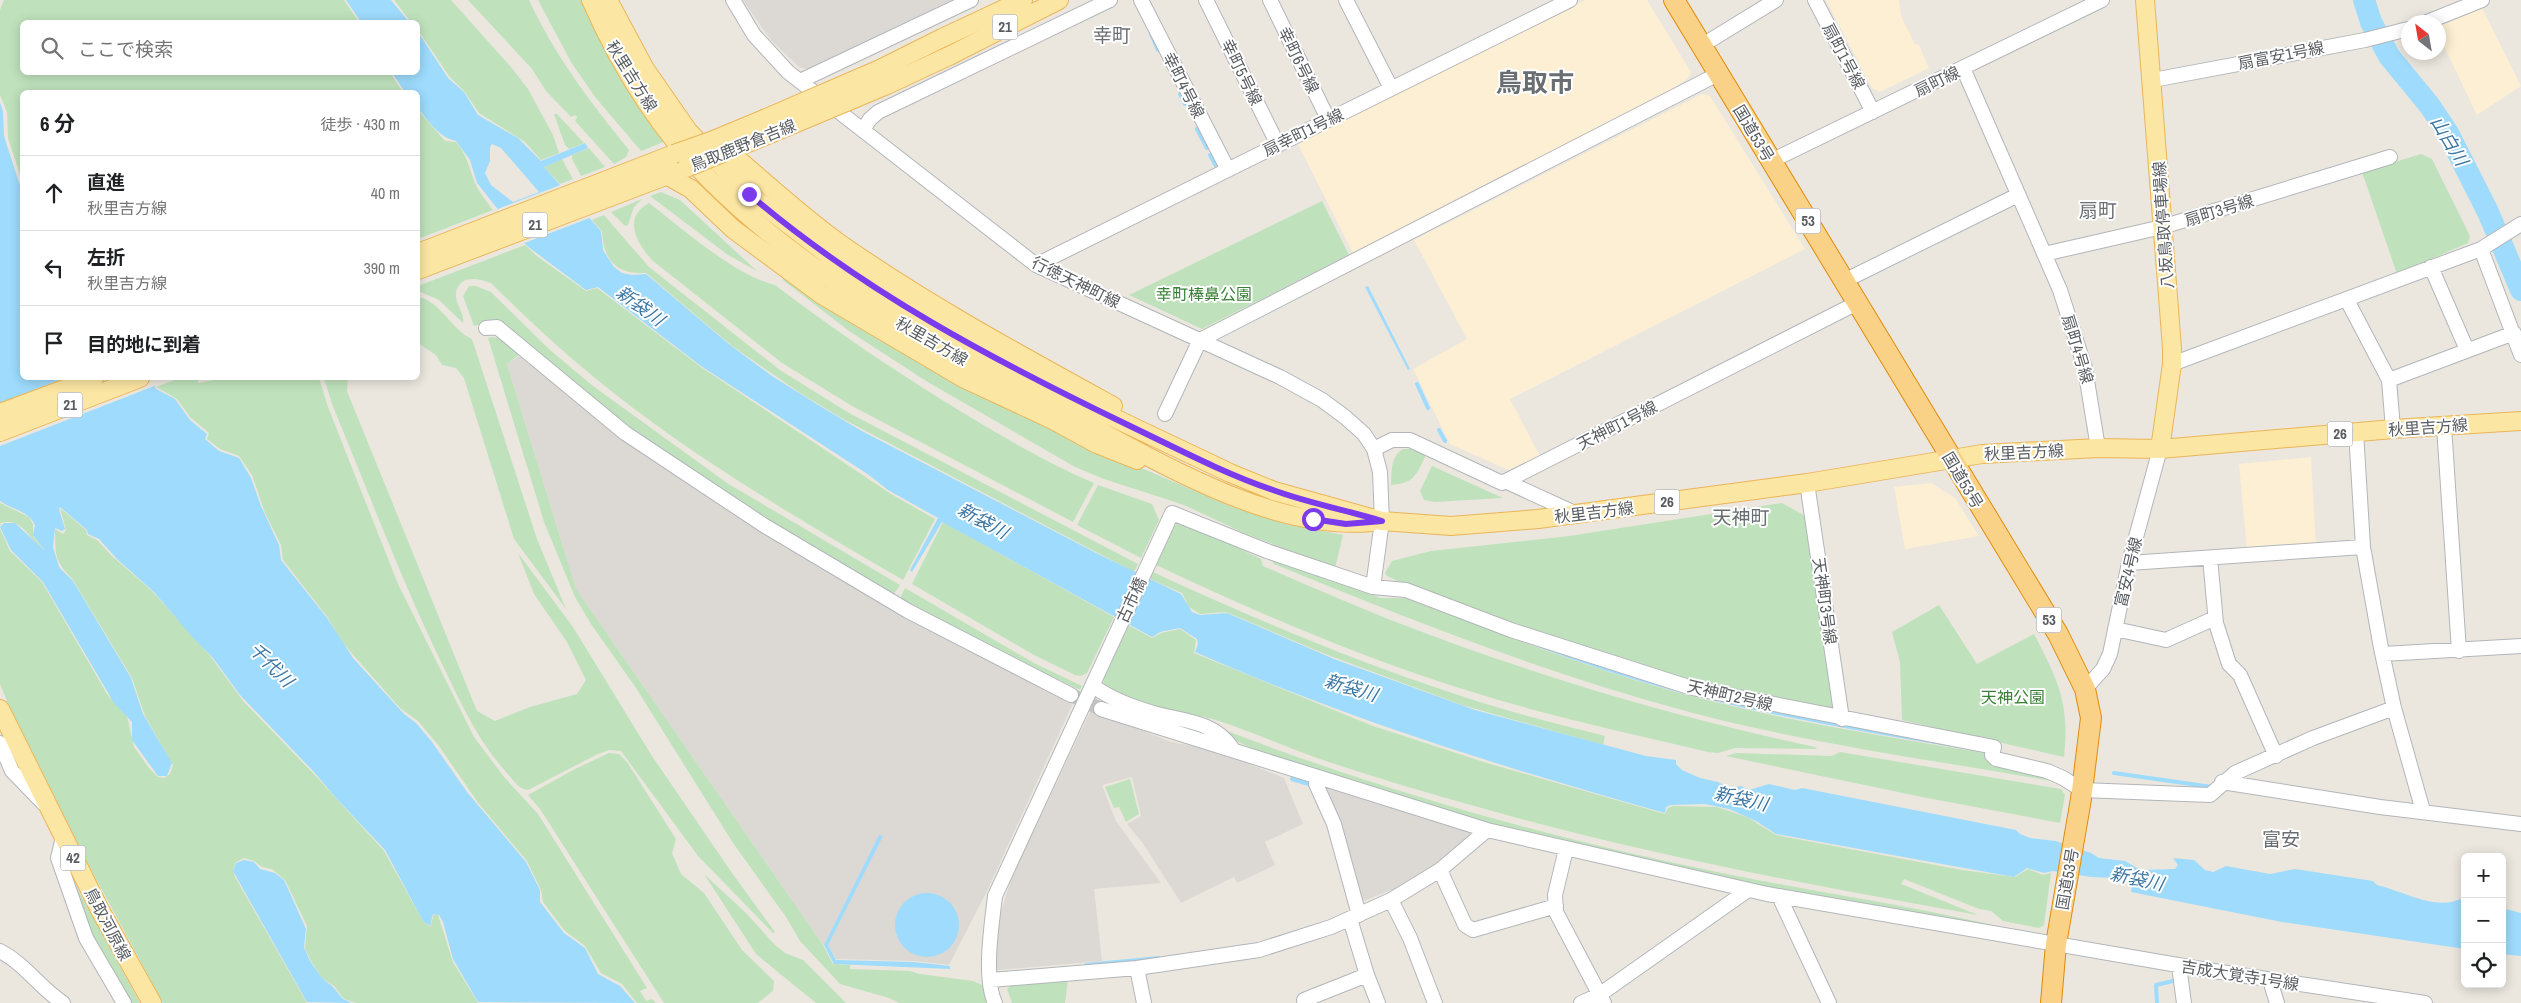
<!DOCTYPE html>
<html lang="ja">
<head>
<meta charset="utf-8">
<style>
	:root { --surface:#fff; --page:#f2f2f2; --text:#202124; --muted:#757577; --line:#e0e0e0 }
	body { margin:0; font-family:"Archivo Narrow","Noto Sans JP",sans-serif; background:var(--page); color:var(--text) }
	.controls { position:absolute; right:15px; bottom:15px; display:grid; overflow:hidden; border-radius:8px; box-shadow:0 2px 12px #0003 }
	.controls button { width:45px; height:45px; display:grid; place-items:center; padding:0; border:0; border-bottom:1px solid var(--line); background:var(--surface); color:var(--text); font:25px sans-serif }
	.compass { position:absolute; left:2401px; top:15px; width:45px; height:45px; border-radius:50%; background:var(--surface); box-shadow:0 2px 12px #0003; rotate:329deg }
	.stop { position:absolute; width:15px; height:15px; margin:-11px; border:4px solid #7c3aed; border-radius:50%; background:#fff }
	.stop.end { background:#7c3aed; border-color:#fff; box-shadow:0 1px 5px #0008 }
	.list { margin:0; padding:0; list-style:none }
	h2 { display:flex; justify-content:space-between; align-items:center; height:65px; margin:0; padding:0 20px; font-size:21px }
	h2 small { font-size:16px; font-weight:400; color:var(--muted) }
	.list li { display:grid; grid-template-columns:32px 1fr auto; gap:15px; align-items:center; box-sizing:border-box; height:75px; padding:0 20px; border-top:1px solid var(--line) }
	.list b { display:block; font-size:19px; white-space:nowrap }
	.list p { margin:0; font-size:16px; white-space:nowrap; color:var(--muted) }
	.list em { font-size:16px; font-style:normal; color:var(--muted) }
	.icon { flex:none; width:28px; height:28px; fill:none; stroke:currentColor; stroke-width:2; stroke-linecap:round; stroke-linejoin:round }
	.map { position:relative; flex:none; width:2521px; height:1003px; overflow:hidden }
	.search { position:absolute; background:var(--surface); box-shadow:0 2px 12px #0003; left:20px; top:20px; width:400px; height:55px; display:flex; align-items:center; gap:12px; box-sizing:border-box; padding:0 18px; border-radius:8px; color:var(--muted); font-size:19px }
	.panel { position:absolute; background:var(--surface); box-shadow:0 2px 12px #0003; left:20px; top:90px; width:400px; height:290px; border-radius:8px }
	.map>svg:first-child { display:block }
	.commercial { fill:#fcefd3 }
	.industrial { fill:#dcd9d4 }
	.green { fill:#bfe2bc }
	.water { fill:#9edbfc; fill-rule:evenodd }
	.pier { fill:#ebe7df }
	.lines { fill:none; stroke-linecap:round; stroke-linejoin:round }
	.stream { stroke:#9edbfc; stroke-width:4 }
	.river { stroke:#9edbfc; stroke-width:22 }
	.minor-tunnel { stroke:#c6c4bf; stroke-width:14; stroke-dasharray:14 7; stroke-linecap:butt }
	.minor-casing { stroke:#b2b6ba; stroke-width:16 }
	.major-casing { stroke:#ebb558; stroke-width:20 }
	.highway-casing { stroke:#e28b08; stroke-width:22 }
	.minor { stroke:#fff; stroke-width:14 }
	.major { stroke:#fce6a3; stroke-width:18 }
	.highway { stroke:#f9d288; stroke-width:20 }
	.major-bridge-casing { stroke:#ebb558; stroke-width:20; stroke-linecap:butt }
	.major-bridge { stroke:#fce6a3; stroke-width:18 }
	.route { stroke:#7c3aed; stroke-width:6 }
	.labels { text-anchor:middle; stroke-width:4; stroke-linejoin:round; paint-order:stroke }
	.shield { fill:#fff; stroke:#8a8d90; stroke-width:1 }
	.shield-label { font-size:15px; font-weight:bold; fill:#585c60 }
	.street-label { font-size:16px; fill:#585c60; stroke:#fff }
	.park-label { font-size:16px; fill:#398136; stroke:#fff }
	.water-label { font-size:18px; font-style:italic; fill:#3c77a3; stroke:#fff }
	.quarter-label { font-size:19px; fill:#696e72; stroke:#fff }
	.town-label { font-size:26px; font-weight:bold; fill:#696e72; stroke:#fff }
</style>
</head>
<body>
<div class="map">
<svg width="2521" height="1003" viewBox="0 0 2521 1003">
	<rect width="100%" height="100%" fill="#ebe7df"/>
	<path class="commercial" d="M1585,0H1647L1691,72L1687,79L1658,98L1353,253L1297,142Z
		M1826,0H1899L1901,16L1915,44L1919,45L1929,68L1880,92L1872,88Z
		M2482,8L2521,86L2477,115L2439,36L2438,26Z
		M1702,94L1710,96L1805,249L1510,399L1540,456L1512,470L1506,469L1450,444L1413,369L1467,339L1414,240Z
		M2311,457L2316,546L2247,551L2239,464Z
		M1931,483L1955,498L1979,536L1905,549L1894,487Z"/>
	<path class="industrial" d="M743,0H960L809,70L799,67L770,39Z
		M519,356L689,483L767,534L876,600L1016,675L1073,703L988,889L949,965L914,961L836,959L828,945H823L576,589L507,364Z
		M1091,710L1171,742L1193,746L1237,759L1284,778L1303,824L1265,842L1275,865L1237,883L1234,877L1181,903L1142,842L1127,824L1141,816L1132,777L1102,785L1116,821L1161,883L1094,889L1102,961L998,970L996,967L998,923L1011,879Z
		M1327,788L1409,813L1475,832L1427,873L1394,893L1391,890L1361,902L1349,852Z"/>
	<path class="green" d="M4,0H344L359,22H22V72L390,73L403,92H22V181L8,138L7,112L0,95V10Z
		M394,0H451L511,67L528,89L553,135L559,153L541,160L525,142L479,113L464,91L449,76L418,30V22H411Z
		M468,0H529C555,56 591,103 629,150L626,157L614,164L575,121L577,117L575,115L571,117L546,91L532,69Z
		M538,0H581C604,51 632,97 666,141L641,151L595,97L571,62Z
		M418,110L445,141L456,142C467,155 469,167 475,183C479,192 487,202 493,210L418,239Z
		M554,114H557L584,143L569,149L565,145Z
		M589,148L605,167L581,176L572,159V155Z
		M2421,154L2432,159L2470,236L2468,243L2397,274L2362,172Z
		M562,159L573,179L560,184L544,167Z
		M661,192L680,200L757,271L728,255L650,196Z
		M642,199L634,207L628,225L625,226L611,212Z
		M1322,201L1349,255L1202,329L1129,295Z
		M649,203C683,229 734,275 775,285C838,333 902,376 970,417C1010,441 1051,465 1094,483L1073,522L852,406L782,363L653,261C638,245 621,218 649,203Z
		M604,215L649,267L780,370L849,413L1138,564L1134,572L843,419L800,393L732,346L646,273C616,275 603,259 602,231L592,220Z
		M525,245L538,257L586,291L597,288L701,367L891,494L935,519L903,580C795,517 685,453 589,373C555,345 522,314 491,283C481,280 469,276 461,283C447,297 466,311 463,323L439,300L418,291V286Z
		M785,277L1060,433L1230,506L1286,524L1343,535L1335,568L1244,533L1184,505L1104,479L1075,467L926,381L849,331L783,280Z
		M469,286H476L491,292L550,350L593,386L727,483L900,585L892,597L843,569L630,430L498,321L494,320L474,326L463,296Z
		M418,297C439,300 452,330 472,339L537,539L566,609L514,539L464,378L456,368L442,365L436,355L418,343Z
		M491,337L499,338L520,354L507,364L576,589L823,945L833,964L850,965V969L910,971L920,974L973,981L982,985L987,1003H899L889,998L840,984L800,941L786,917L733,843L636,688L591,624L575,597L544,522L488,338Z
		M180,378H205H198V383L225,378H319L328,407L398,584L474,737L504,777L538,814L647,988L640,991L646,1001L652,999L656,1003H637L622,984L601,973L585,946L565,931L543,902L541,890L527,861L479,804L439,746L418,721L400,708L341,641L328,618L283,560L281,545L265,513L252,475L239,456L220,449L207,439L209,433L190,417L177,399L156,387Z
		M324,378H348L347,391L477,711L495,721L530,707L577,694L586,680L567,642L534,594L518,553L573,627L652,756L732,873L775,932L773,933L698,856L621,751L609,750L598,754L528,790C519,790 513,780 508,774C478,742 461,703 442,664C401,579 368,491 332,404Z
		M1403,449H1411L1426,455C1416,475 1415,483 1391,485C1392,471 1390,457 1403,449Z
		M1432,466L1503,498L1435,502L1424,500L1420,491Z
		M1098,485L1152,504L1159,520L1141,558L1077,525Z
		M0,503L29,517L33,524V536L44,550C30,540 22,517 1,523L0,526Z
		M1782,503L1807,517L1836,711L1691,683L1583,650L1406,585L1387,576L1385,573L1392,561L1431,551L1569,536Z
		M60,508L86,530L87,535L97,540L113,557L152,591L211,657L243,701L313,773L384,851L423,921L430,927L434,914L438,915L453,962L478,1003H356L344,999L334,986L322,978L311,961L305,948L307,926L285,880L272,869L262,867L254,861L244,858L236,862L233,870L235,877L307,1003H163L60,812L23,740L0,684V529L10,551L42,582L107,694L127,716L134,747L149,768L158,777L164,778L170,774L173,765L145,716L132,678L73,580C54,559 56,558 55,531V529L63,534L66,530Z
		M943,522L1114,617L1087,673L1081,676L1075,675L1034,655L912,584Z
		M1180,522L1186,523L1261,559L1263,566C1304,584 1346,602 1388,619C1527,673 1669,716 1815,747L1817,749L1735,748L1718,753L1708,752C1628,733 1547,716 1469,691C1362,658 1258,613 1156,565L1173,527Z
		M1275,560L1381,598H1418L1416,602C1503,635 1590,669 1680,693C1779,720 1883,736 1984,753L1992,761L2057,779L2063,783C1935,760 1807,744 1682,710C1542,672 1408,619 1274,564L1272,561Z
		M1153,572C1252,618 1352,660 1455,694C1504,711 1555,723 1605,736L1603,745L1462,705L1325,654L1226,612L1200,614L1189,607L1182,593L1150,579Z
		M905,588L1034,663L1082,686L1080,690L1011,657L899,600Z
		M1939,605L1977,664L2034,634C2058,680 2070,704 2064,757L1902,720L1900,662L1892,632Z
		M1128,625L1152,638L1161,633L1180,629L1196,640L1194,653L1373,726L1487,763L1665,814L1668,808L1673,806L1717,807L1747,817L1776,835L1962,870L2015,877L2028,869L2043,875L2051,873L2044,925L2039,928L2003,921L1991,911L1979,909L1904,879L1901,884L1978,915C1810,885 1642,854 1478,807C1424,792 1370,776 1317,758C1284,746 1252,732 1219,721C1193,712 1118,705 1103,683L1105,674Z
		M1211,725C1376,789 1548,838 1722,873C1820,893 1920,907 2018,931C1800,894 1581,857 1370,788C1317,771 1256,758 1211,725Z
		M1840,752L2061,789L2065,795L2060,823L1922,797L1726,756L1736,753L1832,756Z
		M609,753L619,754L627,762L676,839L672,853L681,874L704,893L742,950L774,981L773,991L758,1003H664L540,809L528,795L575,769Z
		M1130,779L1139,814L1126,822L1119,807L1114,808L1105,787Z
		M60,857L140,1003H126L88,939Z
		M704,874L746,913L775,945L785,953L803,960L846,1003H816L756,954Z
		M1068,979L1065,1003H1012L1007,989L1012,984Z"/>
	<path class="water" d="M346,0H391L409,22H361Z
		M418,32L448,78L464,92L478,115L518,138L541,161L585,143L588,148L544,167L601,231L603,250L614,267L622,273L632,275L646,274L730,345L772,376L815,403L860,430L1098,554L1181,594L1192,612L1200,615L1227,613L1334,659L1475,710L1646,756L1676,760V764L1682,770L1700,778L1718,782L1729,788L1741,786L1749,790L1769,784L1795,790L1802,788L2016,830L2020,834L2030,838L2056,841L2091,853L2099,858L2125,861L2141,870L2175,869L2178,865L2173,858L2194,860L2205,870L2213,872L2226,866L2270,874L2295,869L2373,881L2377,885C2403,891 2437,912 2462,898L2465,894V949L2282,922L2131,892L2132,884L2116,878L2091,877L2053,871L2044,873L2027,868L2014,877L1776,834L1756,821L1729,809L1705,804L1671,805L1666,807L1665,813C1505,768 1347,719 1195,652L1198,644L1197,639L1180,628L1160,632L1152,637L942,522L912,572L910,570L938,518L888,490L869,475L701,366L598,287L586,290L527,246L477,183L470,160L456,141C439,137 429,122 418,108V92H405L392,73L418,72ZM492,144L501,148L539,192L513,202L491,185L485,173L490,161V147Z
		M0,102L3,112L4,136L22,192V378H151L156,389L175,399L190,420L207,434L205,439L219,451L239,458L251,478L261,506L279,545L281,560L327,618L353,658L404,714L416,723L432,742L467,792L526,862L540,890V902L564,933L585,948L598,974L620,986L635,1003L478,1002L453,959L443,922L439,915L433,914L430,926L423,921L385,850L336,798L314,772L240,695L213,658L193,638L154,592L118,560L99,539L88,534L87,530L60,507L59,509L65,529L62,531L55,528L53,547L59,567L73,581L131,678L143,714L172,763L167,776H158L132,740V722L114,703L43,582L11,550L0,527L4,523H15L45,551L33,535L35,525C28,510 12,510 0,501Z
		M1368,286L1410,369L1408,370L1365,287Z
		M1417,601L1595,662L1983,749L1982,752C1882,735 1780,718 1682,693C1592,669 1504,635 1417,601Z
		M879,835L883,836L828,945L836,960L914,962L950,966V969L834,964L824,945Z
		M244,860L254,862L260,869L275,873L284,880L306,929L304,947L310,961L322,978L332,986L343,999L352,1003L307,1002L233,871L236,863Z
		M895 925a32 32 0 1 1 64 0a32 32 0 1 1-64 0Z
		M2502,908L2521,913V956L2502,954Z"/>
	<path class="pier" d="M563,184L592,217L522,244L495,210Z
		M64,378H154L157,385L0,446V403Z"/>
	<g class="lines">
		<path class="stream" d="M1151,34L1158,50
			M1180,94L1185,104
			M1197,129L1207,148
			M1210,155L1216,166
			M1417,384L1428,408
			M1439,430L1445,441
			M2114,773L2212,787
			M1292,779L1312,785
			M1086,965L1159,958
			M2157,1003L2156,985L2173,981"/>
		<path class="river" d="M2364,0L2371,22L2389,56L2430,106L2448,133L2488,212L2521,290"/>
		<path class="minor-tunnel" d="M1071,695L1101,709"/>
		<g class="minor-casing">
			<path id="minor" d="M733,0L754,35L788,72L1036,265L1280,377L1322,400L1345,417L1364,434L1374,449L1380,472L1382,521L1373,587
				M1141,0L1228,170
				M1206,0L1278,145
				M1270,0L1328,119
				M1346,0L1391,88
				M1815,0L1873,112
				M2427,22L2482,0
				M1701,46L1776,0
				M1963,68L2060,290L2085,368L2098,448
				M2153,80L2365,40L2408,29
				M800,81L971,0
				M863,130L870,119L878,112L1110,0
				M1771,161L2102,0
				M2481,249L2521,355
				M2044,254L2162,227L2390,157
				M1036,265L1570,0
				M2431,267L2467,350
				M1844,281L2018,195
				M2347,300L2389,380L2393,429
				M486,328L497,327L625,433L765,526L908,611L1071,695
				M2172,364L2481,249L2521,224
				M2389,380L2514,333
				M1165,414L1200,340L1718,74
				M2444,426L2459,651
				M2356,432L2363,547L2381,648L2394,708L2423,811
				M1374,449L1392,440H1410L1502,483L1857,303
				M1505,481L1577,514
				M1807,483L1842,719
				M2210,558L2216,623L2229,664L2240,675L2276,756
				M2129,563L2363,547
				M2115,629L2166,640L2215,618
				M2383,654L2521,646
				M1093,686C1111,699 1135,708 1157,714C1185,721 1215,722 1232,748
				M2085,689L2103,669L2110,654L2129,563L2160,449
				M1101,709L1487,830L1767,894L2201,969L2425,1003
				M0,743L12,771L44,804
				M1316,778V784L1334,824L1359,915
				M2222,782L2380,807L2521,824
				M63,837L58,858L86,938L124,1003
				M1566,849L1555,895L1556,912L1604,1003
				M1440,870L1465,925L1473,930L1556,906
				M1779,896L1829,1003
				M1391,900L1410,938L1435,1003
				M1350,919L1367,975L1378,1003
				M0,951C25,964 40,988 63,1003
				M2179,966L2184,1003
				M1137,968L1144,1003
				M991,980L1137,968L1259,950L1331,927L1391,900L1440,870L1487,830
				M2274,981L2272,987L2277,1003
				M995,1003C983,978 992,923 995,896L1172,513L1267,551L1373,587L1406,590L1511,630L1692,688L1994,747L1992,755L1996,759L2047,771L2063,778L2082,790L2210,795L2235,773L2313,738L2394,708
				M1305,1003L1304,1000L1367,975
				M1581,1003L1599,995L1748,890"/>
		</g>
		<g class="major-casing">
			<path id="major" d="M591,0C620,66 660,131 712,182C819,288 956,357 1088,425C1171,468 1275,531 1371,522
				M608,0L645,69L688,131L749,194L837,262L906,307L1001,361L1072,398L1230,473L1274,491L1382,521L1451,526L1538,519L1807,483L1982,454L2098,448L2160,449L2393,429L2521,421
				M2145,0L2172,348V364L2160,449
				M942,38L1023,0
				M951,55L1059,0
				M711,141L764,119
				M720,150L728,151C765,182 800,215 839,243C926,304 1020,355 1113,406
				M723,153L770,134
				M666,175L691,189L733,229L822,295L963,378L1053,420L1097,444L1137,460
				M418,253L674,154
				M418,270L676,172
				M0,413L94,378
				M0,432L140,378
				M0,709L100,910L152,1003"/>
		</g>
		<g class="highway-casing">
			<path id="highway" d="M1674,0L2058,634L2085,689L2091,718L2081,799L2056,944L2051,1003"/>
		</g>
		<use href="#minor" class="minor"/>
		<use href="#major" class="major"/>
		<use href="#highway" class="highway"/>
		<g class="major-bridge-casing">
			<path id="major-bridge" d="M764,119L880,69L942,38
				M770,134L887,85L951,55
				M674,154L711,141
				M686,168L723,153"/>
		</g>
		<use href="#major-bridge" class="major-bridge"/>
	</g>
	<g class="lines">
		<path class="route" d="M749,194C862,291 995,361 1128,425C1176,448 1223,473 1273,490C1308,503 1346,510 1382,521L1346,524L1313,519"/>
	</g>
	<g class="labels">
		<g class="shield">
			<rect x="992.5" y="14.5" width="25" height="25" rx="4"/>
			<rect x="1795.5" y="208.5" width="25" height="25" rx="4"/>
			<rect x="522.5" y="212.5" width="25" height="25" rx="4"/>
			<rect x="57.5" y="392.5" width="25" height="25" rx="4"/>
			<rect x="2327.5" y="421.5" width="25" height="25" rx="4"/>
			<rect x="1654.5" y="489.5" width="25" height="25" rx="4"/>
			<rect x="2036.5" y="607.5" width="25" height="25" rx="4"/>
			<rect x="60.5" y="845.5" width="25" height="25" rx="4"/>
		</g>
		<g class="shield-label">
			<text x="1005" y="32">21</text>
			<text x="1808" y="226">53</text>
			<text x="535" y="230">21</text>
			<text x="70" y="410">21</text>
			<text x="2340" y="439">26</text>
			<text x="1667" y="507">26</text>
			<text x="2049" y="625">53</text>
			<text x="73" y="863">42</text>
		</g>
		<g class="street-label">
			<text transform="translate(2281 55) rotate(-11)" y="6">扇富安1号線</text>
			<text transform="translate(1844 56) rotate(62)" y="6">扇町1号線</text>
			<text transform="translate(1299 60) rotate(64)" y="6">幸町6号線</text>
			<text transform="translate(1242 72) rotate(64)" y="6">幸町5号線</text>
			<text transform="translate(632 76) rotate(58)" y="6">秋里吉方線</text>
			<text transform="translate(1937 81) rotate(-26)" y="6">扇町線</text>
			<text transform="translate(1184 85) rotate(63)" y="6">幸町4号線</text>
			<text transform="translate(1303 132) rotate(-26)" y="6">扇幸町1号線</text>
			<text transform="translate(1754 133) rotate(59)" y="6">国道53号</text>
			<text transform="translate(743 145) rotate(-22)" y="6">鳥取鹿野倉吉線</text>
			<text transform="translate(2219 210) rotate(-17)" y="6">扇町3号線</text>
			<text transform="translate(2163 225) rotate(-94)" y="6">八坂鳥取停車場線</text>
			<text transform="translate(1076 282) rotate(26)" y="6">行徳天神町線</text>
			<text transform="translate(932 341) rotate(30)" y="6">秋里吉方線</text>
			<text transform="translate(2078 349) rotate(73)" y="6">扇町4号線</text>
			<text transform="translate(1617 425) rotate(-27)" y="6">天神町1号線</text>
			<text transform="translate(2428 427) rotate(-4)" y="6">秋里吉方線</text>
			<text transform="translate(2024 452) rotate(-3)" y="6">秋里吉方線</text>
			<text transform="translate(1963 480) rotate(59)" y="6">国道53号</text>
			<text transform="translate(1594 512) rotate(-7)" y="6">秋里吉方線</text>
			<text transform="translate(2128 572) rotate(-77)" y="6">富安4号線</text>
			<text transform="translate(1131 600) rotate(-65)" y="6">古市橋</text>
			<text transform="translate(1825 601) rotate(82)" y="6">天神町3号線</text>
			<text transform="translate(1730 695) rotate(13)" y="6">天神町2号線</text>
			<text transform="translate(2067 879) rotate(-80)" y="6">国道53号</text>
			<text transform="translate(108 924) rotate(62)" y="6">鳥取河原線</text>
			<text transform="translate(2240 975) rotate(9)" y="6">吉成大覚寺1号線</text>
		</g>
		<g class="park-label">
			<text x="1204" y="300">幸町棒鼻公園</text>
			<text x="2013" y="703">天神公園</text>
		</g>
		<g class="water-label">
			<text transform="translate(2449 141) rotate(59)" y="6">山白川</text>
			<text transform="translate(640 306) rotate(36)" y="6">新袋川</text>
			<text transform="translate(983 521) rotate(29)" y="6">新袋川</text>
			<text transform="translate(271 665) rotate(45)" y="6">千代川</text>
			<text transform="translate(1351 688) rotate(17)" y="6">新袋川</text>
			<text transform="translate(1741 799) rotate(13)" y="6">新袋川</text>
			<text transform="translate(2137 879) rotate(12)" y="6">新袋川</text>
		</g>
		<g class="quarter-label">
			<text x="1112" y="42">幸町</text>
			<text x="2098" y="217">扇町</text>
			<text x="1741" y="524">天神町</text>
			<text x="2281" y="846">富安</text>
		</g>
		<g class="town-label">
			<text x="1535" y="92">鳥取市</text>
		</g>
	</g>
</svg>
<div class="controls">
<button>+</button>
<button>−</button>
<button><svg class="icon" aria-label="locate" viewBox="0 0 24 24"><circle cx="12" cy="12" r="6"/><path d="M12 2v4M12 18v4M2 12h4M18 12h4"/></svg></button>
</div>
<svg class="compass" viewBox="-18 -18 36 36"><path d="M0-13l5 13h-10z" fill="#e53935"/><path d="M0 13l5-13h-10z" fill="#757577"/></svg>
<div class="stop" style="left:1313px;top:519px"></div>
<div class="stop end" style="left:749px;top:194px"></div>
<div class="search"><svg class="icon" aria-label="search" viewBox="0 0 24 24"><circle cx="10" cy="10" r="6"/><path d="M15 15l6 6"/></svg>ここで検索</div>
<section class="panel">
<h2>6 分<small>徒歩 · 430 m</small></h2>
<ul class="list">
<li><svg class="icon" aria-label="ahead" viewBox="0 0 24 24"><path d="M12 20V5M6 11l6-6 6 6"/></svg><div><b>直進</b><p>秋里吉方線</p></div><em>40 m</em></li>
<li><svg class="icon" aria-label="left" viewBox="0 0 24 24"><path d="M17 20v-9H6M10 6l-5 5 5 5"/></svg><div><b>左折</b><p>秋里吉方線</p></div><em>390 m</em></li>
<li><svg class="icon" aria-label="arrive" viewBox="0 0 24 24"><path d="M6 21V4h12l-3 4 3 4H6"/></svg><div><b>目的地に到着</b></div></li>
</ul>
</section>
</div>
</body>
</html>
